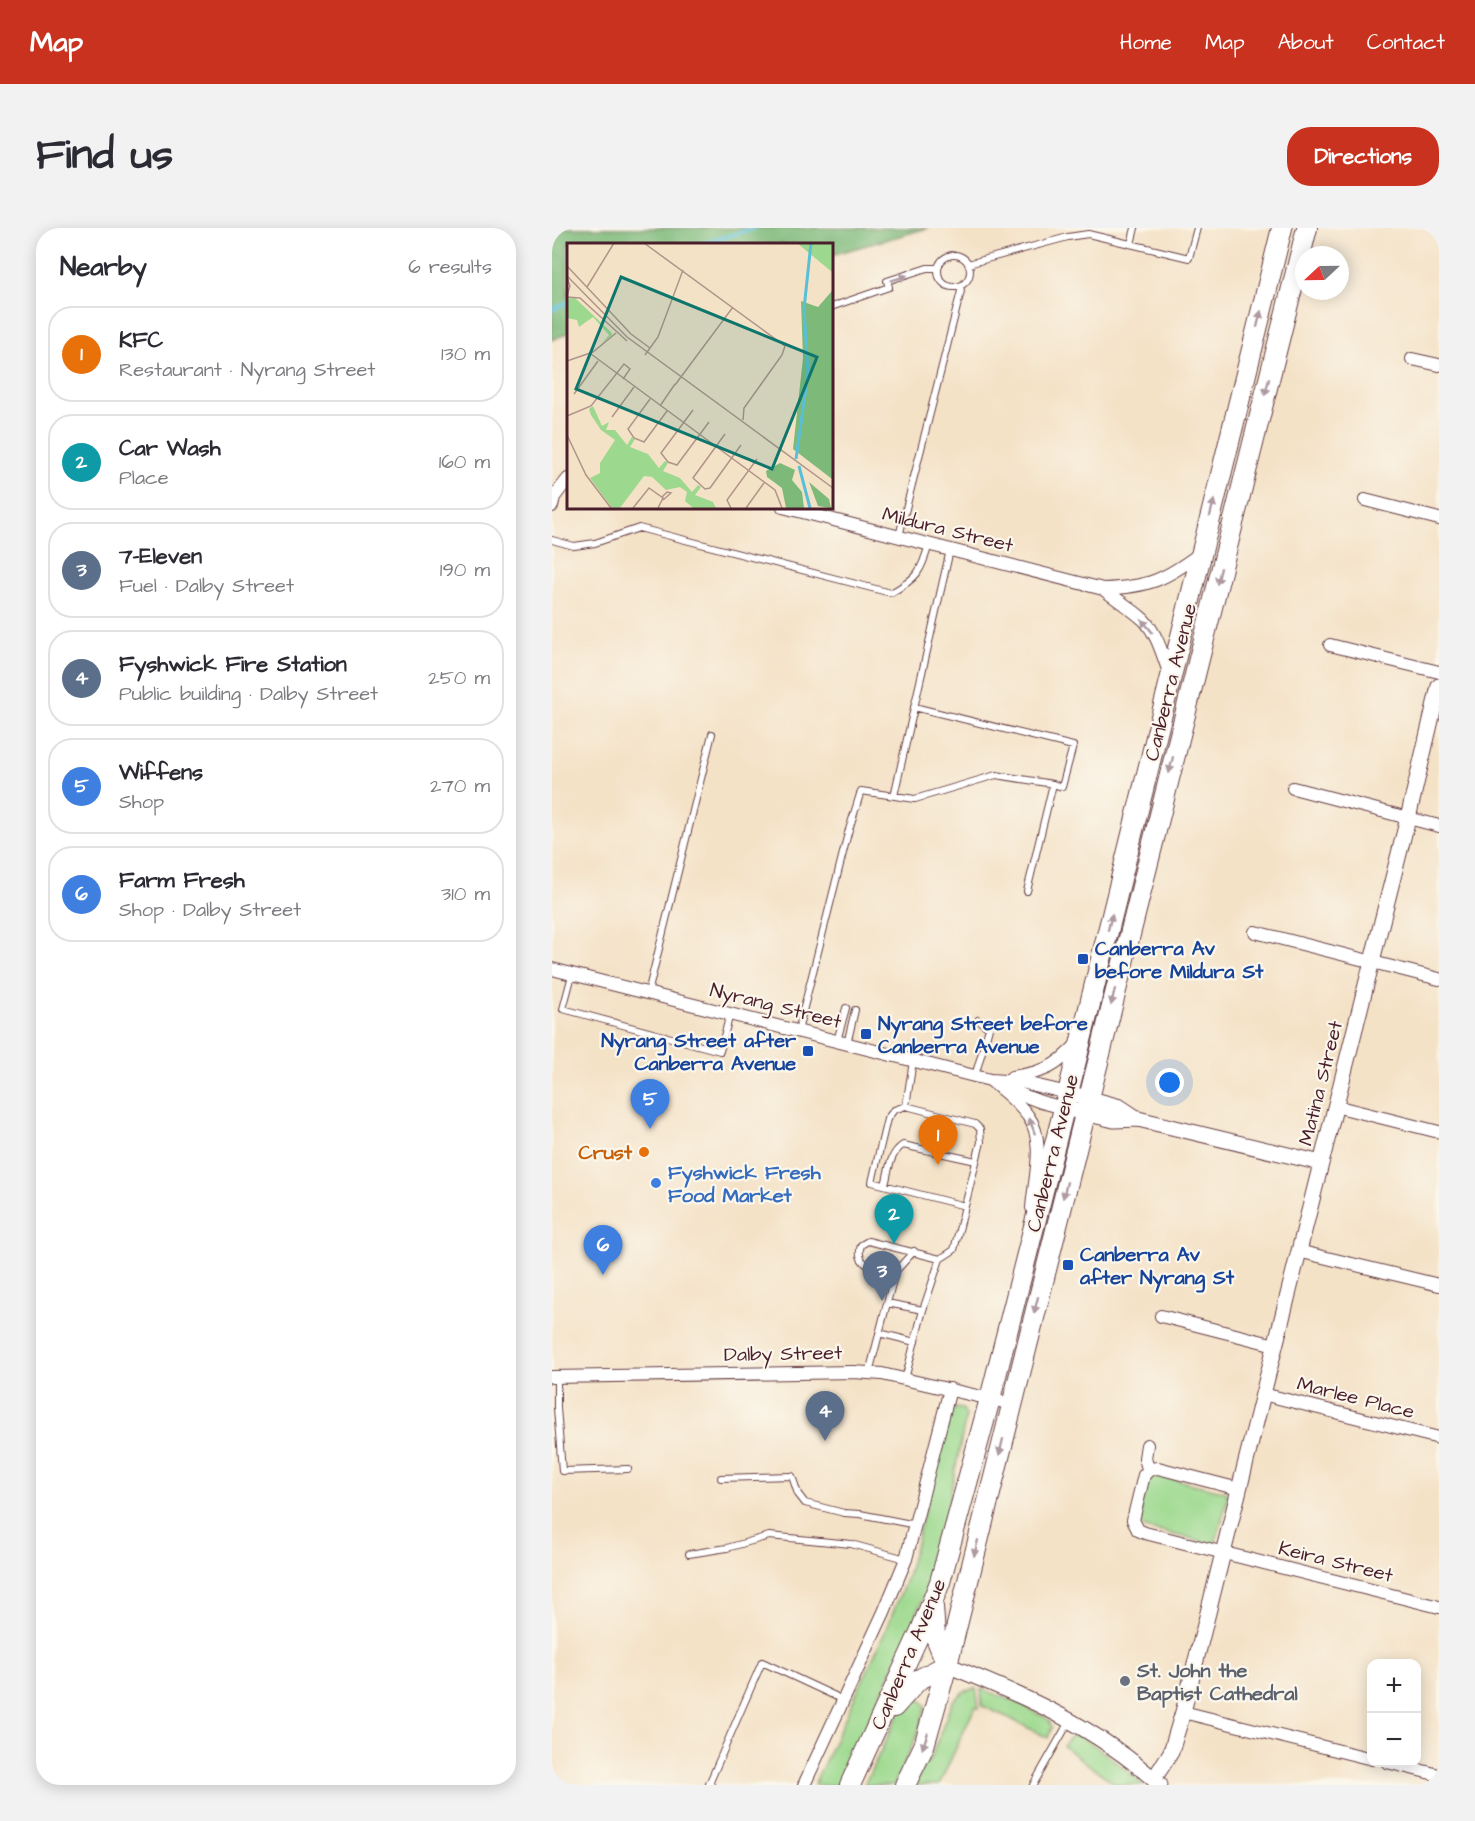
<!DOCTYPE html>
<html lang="en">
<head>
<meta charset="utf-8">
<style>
	:root { --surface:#fff; --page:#f2f2f3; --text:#2b2b33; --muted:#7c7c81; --line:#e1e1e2; --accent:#c8321e }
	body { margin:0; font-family:"Architects Daughter",sans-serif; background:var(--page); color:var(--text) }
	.controls { position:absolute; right:18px; bottom:18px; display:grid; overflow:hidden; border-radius:12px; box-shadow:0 3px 15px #0003 }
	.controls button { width:54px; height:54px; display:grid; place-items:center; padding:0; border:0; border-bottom:2px solid var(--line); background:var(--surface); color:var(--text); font:30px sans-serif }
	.compass { position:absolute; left:743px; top:18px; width:54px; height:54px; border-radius:50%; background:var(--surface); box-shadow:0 3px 15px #0003; rotate:248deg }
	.you { position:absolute; left:618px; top:855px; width:21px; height:21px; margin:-15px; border:4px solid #fff; border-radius:50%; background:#1a73e8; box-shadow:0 0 0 9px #1a73e833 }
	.badge { display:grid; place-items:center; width:39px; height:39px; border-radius:50%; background:var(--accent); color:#fff; font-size:20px; font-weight:700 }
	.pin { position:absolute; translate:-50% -50px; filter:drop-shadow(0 2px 3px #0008) }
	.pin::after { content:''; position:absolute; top:32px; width:21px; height:18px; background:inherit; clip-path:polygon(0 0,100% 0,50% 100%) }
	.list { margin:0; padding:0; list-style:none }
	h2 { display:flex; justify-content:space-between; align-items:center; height:78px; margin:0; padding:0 24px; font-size:26px }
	h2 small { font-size:20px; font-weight:400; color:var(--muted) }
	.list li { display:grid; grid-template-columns:39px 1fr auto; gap:18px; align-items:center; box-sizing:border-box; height:96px; margin:0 12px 12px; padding:0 12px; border:2px solid var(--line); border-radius:24px }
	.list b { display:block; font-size:22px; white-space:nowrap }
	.list p { margin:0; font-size:20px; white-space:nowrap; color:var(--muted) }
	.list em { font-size:20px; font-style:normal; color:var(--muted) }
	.map { position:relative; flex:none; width:887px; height:1557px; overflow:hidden; border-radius:24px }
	header { display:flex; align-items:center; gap:36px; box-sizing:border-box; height:84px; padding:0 30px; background:var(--accent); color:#fff }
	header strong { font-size:28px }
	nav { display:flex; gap:33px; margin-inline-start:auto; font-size:21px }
	.intro { display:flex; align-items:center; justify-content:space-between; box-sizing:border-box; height:144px; padding:0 36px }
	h1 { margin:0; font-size:42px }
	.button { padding:15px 27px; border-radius:24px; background:var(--accent); color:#fff; font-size:21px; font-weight:700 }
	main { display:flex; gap:36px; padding:0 36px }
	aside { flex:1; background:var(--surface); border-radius:24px; box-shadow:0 3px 15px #0003 }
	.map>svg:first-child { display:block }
	.green { fill:#9cd98e; stroke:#737c5c; stroke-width:1.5 }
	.forest { fill:#7db979; stroke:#646c52; stroke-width:1.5 }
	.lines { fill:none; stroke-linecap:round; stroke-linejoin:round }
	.stream { stroke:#59bfd6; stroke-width:4 }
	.service-casing { stroke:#643c42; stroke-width:8 }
	.minor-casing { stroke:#643c42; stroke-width:14 }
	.tertiary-casing { stroke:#643c42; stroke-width:17 }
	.trunk-casing { stroke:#643c42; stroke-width:22 }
	.service { stroke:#fff; stroke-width:6 }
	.minor { stroke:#fff; stroke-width:12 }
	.tertiary { stroke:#fff; stroke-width:15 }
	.trunk { stroke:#fff; stroke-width:20 }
	.oneway { fill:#ae9aa0 }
	.transit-dot { fill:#1a4fb4; stroke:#fbf7ec; stroke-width:2 }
	.food-dot { fill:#e8710a; stroke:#fbf7ec; stroke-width:2 }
	.shop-dot { fill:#3f7fe0; stroke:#fbf7ec; stroke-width:2 }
	.worship-dot { fill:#6b7280; stroke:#fbf7ec; stroke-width:2 }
	.labels { text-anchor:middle; stroke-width:4.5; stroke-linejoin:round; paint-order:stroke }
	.street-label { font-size:20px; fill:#4a1f2b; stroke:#fbf7ec }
	.transit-label { font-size:20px; font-weight:bold; fill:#164399; stroke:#fbf7ec; text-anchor:start }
	.food-label { font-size:20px; font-weight:bold; fill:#c56008; stroke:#fbf7ec; text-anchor:end }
	.shop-label { font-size:20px; font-weight:bold; fill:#366cbe; stroke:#fbf7ec; text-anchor:start }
	.worship-label { font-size:20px; font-weight:bold; fill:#5b616d; stroke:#fbf7ec; text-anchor:start }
	.inset-river { fill:none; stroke:#59bfd6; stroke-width:3 }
	.inset-road { fill:none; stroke:#b09489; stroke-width:1.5 }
	.view { fill:#0f766e; fill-opacity:0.15; stroke:#0f766e; stroke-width:3 }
	.inset-edge { fill:none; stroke:#4a1f2b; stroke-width:3 }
</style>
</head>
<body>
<header>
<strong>Map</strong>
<nav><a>Home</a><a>Map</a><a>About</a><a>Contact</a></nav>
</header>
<div class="intro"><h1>Find us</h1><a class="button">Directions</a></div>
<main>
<aside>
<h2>Nearby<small>6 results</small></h2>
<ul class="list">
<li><span class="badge" style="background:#e8710a">1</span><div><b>KFC</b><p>Restaurant · Nyrang Street</p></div><em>130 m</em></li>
<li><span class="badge" style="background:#0f9aa8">2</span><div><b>Car Wash</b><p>Place</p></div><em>160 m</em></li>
<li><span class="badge" style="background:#5c6f8a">3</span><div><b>7-Eleven</b><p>Fuel · Dalby Street</p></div><em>190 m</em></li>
<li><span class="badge" style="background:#5c6f8a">4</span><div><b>Fyshwick Fire Station</b><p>Public building · Dalby Street</p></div><em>250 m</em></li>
<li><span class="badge" style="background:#3f7fe0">5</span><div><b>Wiffens</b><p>Shop</p></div><em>270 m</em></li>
<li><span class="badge" style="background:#3f7fe0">6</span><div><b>Farm Fresh</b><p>Shop · Dalby Street</p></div><em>310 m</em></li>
</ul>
</aside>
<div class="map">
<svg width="887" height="1557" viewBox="0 0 887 1557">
	<rect width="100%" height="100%" fill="#fbf7ec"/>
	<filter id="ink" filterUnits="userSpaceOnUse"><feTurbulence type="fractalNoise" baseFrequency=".0167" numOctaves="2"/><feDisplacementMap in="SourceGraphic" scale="12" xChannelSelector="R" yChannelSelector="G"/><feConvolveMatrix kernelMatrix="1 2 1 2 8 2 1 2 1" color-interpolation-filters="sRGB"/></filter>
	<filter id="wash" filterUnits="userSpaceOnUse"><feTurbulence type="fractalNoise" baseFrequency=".008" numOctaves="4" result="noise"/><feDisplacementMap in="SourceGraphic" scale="24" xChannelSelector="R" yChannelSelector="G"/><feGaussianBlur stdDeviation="1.35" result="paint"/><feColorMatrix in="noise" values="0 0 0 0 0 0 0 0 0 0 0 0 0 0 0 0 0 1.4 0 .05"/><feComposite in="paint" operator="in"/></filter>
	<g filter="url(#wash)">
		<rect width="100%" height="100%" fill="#f4e2c7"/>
		<path class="green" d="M403,1180L411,1181L414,1188L391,1303L377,1355L359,1401L287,1557H262L334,1402L355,1349L398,1187Z
			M603,1247L674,1264L676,1270L663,1316L593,1300L587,1295L586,1288L596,1251Z
			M424,1460L427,1480L423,1479L387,1557H362L374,1534L378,1533L400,1474L411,1464Z
			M429,1461L462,1473L496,1491L500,1499L496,1510L457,1490L430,1478Z
			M361,1470L369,1472L374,1478L365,1507L342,1557H312L350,1480Z
			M520,1507C534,1507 579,1546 592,1557H565L511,1518Z"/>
		<path class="forest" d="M0,0H376L279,27V16H16V105L0,112Z"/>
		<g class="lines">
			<path class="stream" d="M149,16L203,0
				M0,82L16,74"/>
		</g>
	</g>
	<g filter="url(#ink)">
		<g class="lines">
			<g class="service-casing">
				<path id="service" d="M579,16L583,0
					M386 43a16 16 0 1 1 32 0a16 16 0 1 1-32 0Z
					M416,36L516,9L536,6L637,30L645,0
					M279,79L337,59L335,53L375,40H386
					M347,308L409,63L408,58
					M0,312L22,318L43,315L87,300L339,365C365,350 369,345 377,316
					M362,479L521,518L510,559L501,556
					M342,568L398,322
					M20,747L11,781L168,823L178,786
					M96,765L160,506
					M246,803L296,605L309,563L363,571L444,547L501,556L475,663
					M285,813L294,780
					M295,816L303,782
					M423,848L437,800L426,792
					M354,878L361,833
					M333,957C337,943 337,926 351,917L424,933
					M343,1044C326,1040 302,1040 309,1017L316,1013L388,1031L402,1022L429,914L428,901L423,896L354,878L342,882L335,891L320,954L413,978
					M335,1075L371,1082
					M327,1105L363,1114
					M317,1145L343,1044L362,1023
					M5,1149V1180L10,1243L76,1241
					M353,1151L371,1082L388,1031
					M169,1250L240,1248L246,1266L253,1275L292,1285L308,1286L364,1297
					M137,1326L175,1320L217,1308L299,1316L354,1331
					M159,1557L157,1556L210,1434L283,1468L291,1473
					M481,1557L518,1492"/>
			</g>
			<g class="minor-casing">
				<path id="minor" d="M860,131L887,137
					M813,272L887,291
					M0,278L2,269L16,251
					M231,279L551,361C597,359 613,352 650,324
					M551,361C564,371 580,381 592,392C606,407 611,429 618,447
					M778,417L887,444
					M741,560L887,598
					M703,704L887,751
					M0,741L438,852L469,854L516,865
					M460,849C494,844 504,839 527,814
					M438,852C451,863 466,874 476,888C494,912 482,952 480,980
					M455,861L489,874L512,880
					M783,878L887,904
					M746,1023L887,1057
					M609,1088L723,1117
					M0,1149L302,1144L330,1146L460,1176
					M711,1166L887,1210
					M595,1217L593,1230L596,1241
					M687,1261L606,1240L598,1241L592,1247L581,1292L586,1302L593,1305L887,1379
					M631,1484L820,1531
					M835,1534L887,1547
					M252,1557L332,1384L354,1331L398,1161"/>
			</g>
			<g class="tertiary-casing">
				<path id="tertiary" d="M528,868L568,879L586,891
					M512,880L562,892L586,891L769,935
					M395,1437C473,1468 545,1499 608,1557
					M602,1551L619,1524L631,1484L856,590L887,458"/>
			</g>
			<g class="trunk-casing">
				<path id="trunk" d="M381,1379L383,1407L395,1437
					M342,1479L366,1452L395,1437
					M298,1557L370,1400L388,1354L438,1171L516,865L730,0
					M353,1557L372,1518L395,1437L755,0"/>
			</g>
			<use href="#service" class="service"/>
			<use href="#minor" class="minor"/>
			<use href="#tertiary" class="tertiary"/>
			<use href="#trunk" class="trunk"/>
		</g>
		<defs><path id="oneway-solid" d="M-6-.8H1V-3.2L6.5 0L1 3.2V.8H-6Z" transform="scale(1.5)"/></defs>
		<g class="oneway">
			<use href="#oneway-solid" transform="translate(347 50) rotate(-18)"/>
			<use href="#oneway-solid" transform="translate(707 91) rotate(-76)"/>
			<use href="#oneway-solid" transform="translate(715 159) rotate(104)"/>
			<use href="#oneway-solid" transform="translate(660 280) rotate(-76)"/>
			<use href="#oneway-solid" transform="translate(667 348) rotate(104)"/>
			<use href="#oneway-solid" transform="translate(595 398) rotate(-130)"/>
			<use href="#oneway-solid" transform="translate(619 537) rotate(104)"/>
			<use href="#oneway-solid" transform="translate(558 694) rotate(-76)"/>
			<use href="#oneway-solid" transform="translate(561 769) rotate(104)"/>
			<use href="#oneway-solid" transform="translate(480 898) rotate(-110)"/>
			<use href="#oneway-solid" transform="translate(513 962) rotate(104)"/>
			<use href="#oneway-solid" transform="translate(484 1077) rotate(104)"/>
			<use href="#oneway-solid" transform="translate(449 1219) rotate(104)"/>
			<use href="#oneway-solid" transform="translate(424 1320) rotate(104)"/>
			<use href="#oneway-solid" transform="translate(373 1513) rotate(109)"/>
		</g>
	</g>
	<g class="transit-dot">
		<rect x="525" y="725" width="12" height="12" rx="3"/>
		<rect x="308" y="800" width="12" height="12" rx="3"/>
		<rect x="250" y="817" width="12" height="12" rx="3"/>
		<rect x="510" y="1031" width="12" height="12" rx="3"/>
	</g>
	<circle class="food-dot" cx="92" cy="924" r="6"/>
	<circle class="shop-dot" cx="104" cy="955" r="6"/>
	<circle class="worship-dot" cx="573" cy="1453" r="6"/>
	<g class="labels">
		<g class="street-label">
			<text transform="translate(396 301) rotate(14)" y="7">Mildura Street</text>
			<text transform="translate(618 454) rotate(-76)" y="7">Canberra Avenue</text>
			<text transform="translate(224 777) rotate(14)" y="7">Nyrang Street</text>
			<text transform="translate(768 855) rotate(-76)" y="7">Matina Street</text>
			<text transform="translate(500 925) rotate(-76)" y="7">Canberra Avenue</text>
			<text transform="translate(231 1125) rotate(-1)" y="7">Dalby Street</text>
			<text transform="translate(804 1169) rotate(14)" y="7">Marlee Place</text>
			<text transform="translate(784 1333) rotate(14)" y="7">Keira Street</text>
			<text transform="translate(356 1426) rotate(-67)" y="7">Canberra Avenue</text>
		</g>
		<g class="transit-label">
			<text x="543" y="727">Canberra Av<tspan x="543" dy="23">before Mildura St</tspan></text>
			<text x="326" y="802">Nyrang Street before<tspan x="326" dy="23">Canberra Avenue</tspan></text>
			<text x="244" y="819" text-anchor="end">Nyrang Street after<tspan x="244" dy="23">Canberra Avenue</tspan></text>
			<text x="528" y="1033">Canberra Av<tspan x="528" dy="23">after Nyrang St</tspan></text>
		</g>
		<g class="food-label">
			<text x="80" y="931">Crust</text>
		</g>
		<g class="shop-label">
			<text x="116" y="951">Fyshwick Fresh<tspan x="116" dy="23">Food Market</tspan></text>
		</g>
		<g class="worship-label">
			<text x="585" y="1449">St. John the<tspan x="585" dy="23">Baptist Cathedral</tspan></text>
		</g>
	</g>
	<g transform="translate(15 15)">
		<rect width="266" height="266" fill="#f4e2c7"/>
		<path d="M230,0H265V29ZM7,54L44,89L45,92L35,100L42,92L26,74L12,84L10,77L0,75V56ZM26,163L35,183L42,179L39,187H48L60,202L65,194L68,196L63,204L81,211L92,225L98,218L101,220L96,228L113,235L125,249L131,242L134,244L128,252L146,259L149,265H126L118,258L120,249L113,244L99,247L85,234L77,233L53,265H45L23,235L33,230V220L48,197L34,187L24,172L22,166Z" fill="#9cd98e"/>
		<path d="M265,48V236L226,206L236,115L234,58L251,64ZM213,220L228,227L225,237L235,249L237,265H219L215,245L200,234L199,228ZM242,239L262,256L264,265L251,263Z" fill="#7db979"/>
		<path class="inset-river" d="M229,216L241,130L237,66L244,0M232,223L243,265"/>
		<path class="inset-road" d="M77,0L218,103L215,112L177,165L176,177M0,23L64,91L83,105M0,33L60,94L266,245M20,44L47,0M0,52L3,43L0,35M0,54L13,55L60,98M24,111L208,247L215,265M78,112L91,94L116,27M0,118L26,109L49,90M108,142L166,64M7,151L31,118M83,156L61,186L67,195L77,199L100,168M93,163L108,141M126,167L94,210L101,219L110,222L142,179M0,173L24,163L57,121L63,126L56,136M45,174L67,144M158,191L126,235L138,246L143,245L174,202M0,192L19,232L44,265M95,254L100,249L104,250L96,257M66,265L82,245L96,255L91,265M164,265L160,257L190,216M179,265L197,240"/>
		<path class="view" d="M54,34L250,114L205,226L9,146Z"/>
		<rect width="266" height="266" class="inset-edge"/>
	</g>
</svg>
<div class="controls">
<button>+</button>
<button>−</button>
</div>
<svg class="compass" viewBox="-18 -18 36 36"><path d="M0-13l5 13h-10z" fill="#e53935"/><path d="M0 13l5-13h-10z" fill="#7c7c81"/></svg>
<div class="you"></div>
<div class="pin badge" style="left:386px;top:937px;background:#e8710a">1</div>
<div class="pin badge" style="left:342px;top:1016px;background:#0f9aa8">2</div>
<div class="pin badge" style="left:330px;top:1073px;background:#5c6f8a">3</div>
<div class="pin badge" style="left:273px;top:1213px;background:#5c6f8a">4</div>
<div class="pin badge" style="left:98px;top:901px;background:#3f7fe0">5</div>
<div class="pin badge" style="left:51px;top:1047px;background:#3f7fe0">6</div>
</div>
</main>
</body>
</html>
